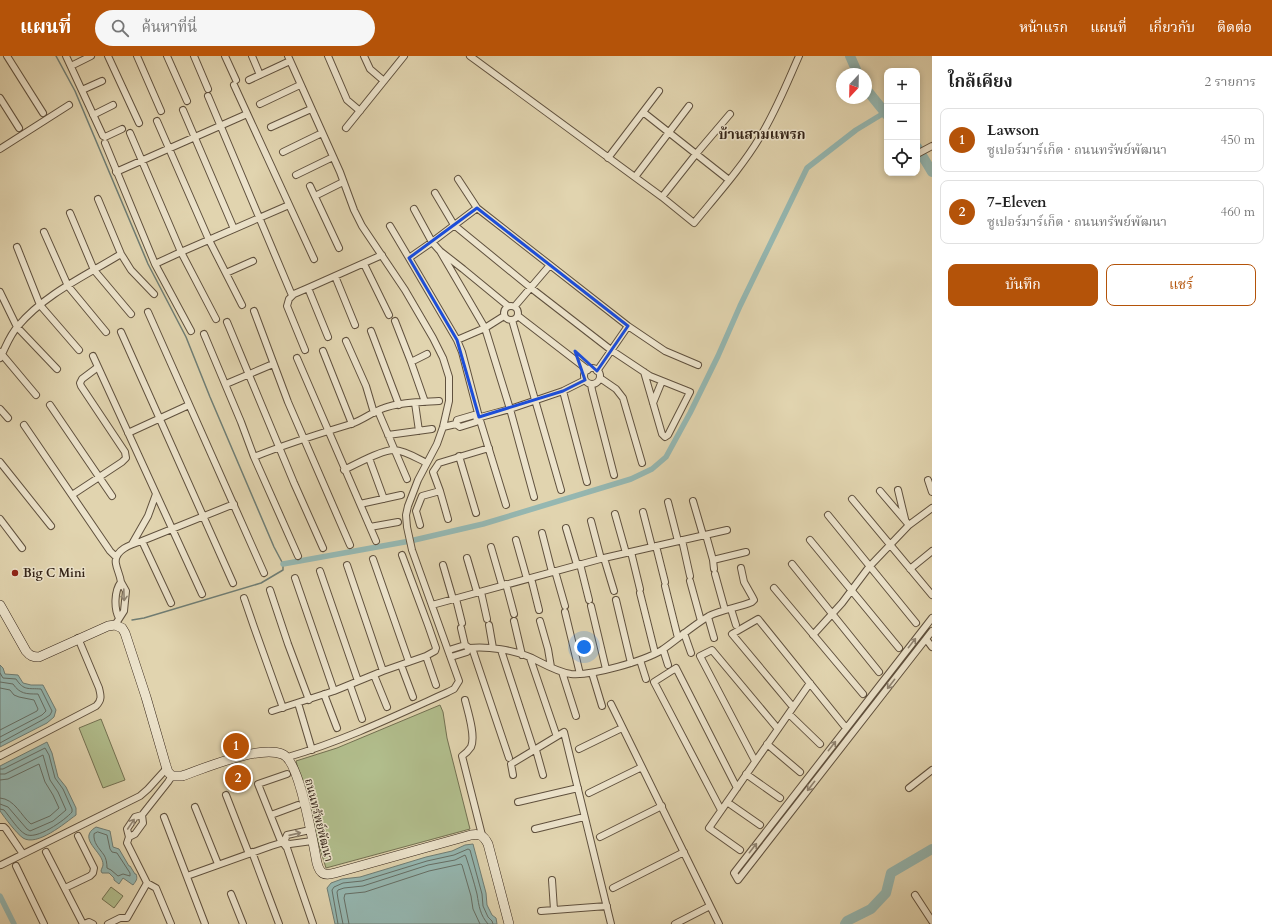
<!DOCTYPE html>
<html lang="th">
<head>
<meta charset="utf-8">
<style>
	:root { --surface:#fff; --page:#f6f6f6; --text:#222; --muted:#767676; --line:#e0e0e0; --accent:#b45309 }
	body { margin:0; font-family:Cardo,"Noto Serif Thai",serif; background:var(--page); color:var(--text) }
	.controls { position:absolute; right:12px; top:12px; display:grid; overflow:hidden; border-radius:8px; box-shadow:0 2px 6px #0003 }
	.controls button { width:36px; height:36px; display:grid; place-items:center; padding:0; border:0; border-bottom:1px solid var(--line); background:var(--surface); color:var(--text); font:20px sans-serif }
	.compass { position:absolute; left:836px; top:12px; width:36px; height:36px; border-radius:50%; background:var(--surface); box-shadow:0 2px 6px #0003; rotate:202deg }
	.you { position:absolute; left:584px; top:591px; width:14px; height:14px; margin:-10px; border:3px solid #fff; border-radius:50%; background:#1a73e8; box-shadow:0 0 0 6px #1a73e833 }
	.badge { display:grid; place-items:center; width:26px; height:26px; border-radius:50%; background:var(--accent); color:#fff; font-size:13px; font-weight:700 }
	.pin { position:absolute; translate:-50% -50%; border:2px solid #fff; box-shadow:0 1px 4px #0006 }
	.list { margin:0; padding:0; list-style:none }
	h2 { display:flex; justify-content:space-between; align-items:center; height:52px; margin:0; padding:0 16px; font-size:17px }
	h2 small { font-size:13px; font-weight:400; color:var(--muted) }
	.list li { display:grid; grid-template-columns:26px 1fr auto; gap:12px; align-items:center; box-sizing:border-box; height:64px; margin:0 8px 8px; padding:0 8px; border:1px solid var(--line); border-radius:8px }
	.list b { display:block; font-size:15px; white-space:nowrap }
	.list p { margin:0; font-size:13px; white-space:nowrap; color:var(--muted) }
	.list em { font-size:13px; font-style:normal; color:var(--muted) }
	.actions { display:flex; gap:8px; padding:12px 16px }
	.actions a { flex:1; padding:9px 0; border:1px solid var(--accent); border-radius:8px; text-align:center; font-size:14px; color:var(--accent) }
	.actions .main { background:var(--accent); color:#fff }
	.icon { flex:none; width:22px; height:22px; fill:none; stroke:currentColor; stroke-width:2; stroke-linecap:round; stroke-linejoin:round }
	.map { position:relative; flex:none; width:932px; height:868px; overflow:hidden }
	header { display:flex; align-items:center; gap:24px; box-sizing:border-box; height:56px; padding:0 20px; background:var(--accent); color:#fff }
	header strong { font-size:19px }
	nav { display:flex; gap:22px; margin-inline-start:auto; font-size:14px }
	.search { width:280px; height:36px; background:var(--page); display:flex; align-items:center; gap:10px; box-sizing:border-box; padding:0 14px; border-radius:22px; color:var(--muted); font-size:15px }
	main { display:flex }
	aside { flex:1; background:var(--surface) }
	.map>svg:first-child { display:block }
	.green { fill:#b1bd8c; stroke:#737152 }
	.water { fill:#95b7b1; stroke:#6f7d74 }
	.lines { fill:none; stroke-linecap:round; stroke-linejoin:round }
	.shore { stroke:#656e65; stroke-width:1 }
	.stream { stroke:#6f7d74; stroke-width:1.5 }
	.canal { stroke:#95b7b1; stroke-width:5.5 }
	.river { stroke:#95b7b1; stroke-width:10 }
	.street-casing { stroke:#60513e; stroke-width:8 }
	.secondary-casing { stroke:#352519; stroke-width:10 }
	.street { stroke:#ece3cb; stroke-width:6 }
	.secondary { stroke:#ece3cb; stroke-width:9 }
	.oneway { stroke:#908472 }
	.marked { fill:none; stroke:#1d4ed8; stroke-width:3; stroke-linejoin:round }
	.poi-dot { fill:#8f2418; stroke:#ece3cb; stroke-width:1.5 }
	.labels { text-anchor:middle; stroke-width:3; stroke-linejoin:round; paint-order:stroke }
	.poi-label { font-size:12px; font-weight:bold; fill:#352519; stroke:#ece3cb; text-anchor:start }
	.street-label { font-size:12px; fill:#352519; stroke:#ece3cb }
	.quarter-label { font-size:14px; font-weight:bold; fill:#352519; stroke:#ece3cb }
</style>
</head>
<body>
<header>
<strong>แผนที่</strong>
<div class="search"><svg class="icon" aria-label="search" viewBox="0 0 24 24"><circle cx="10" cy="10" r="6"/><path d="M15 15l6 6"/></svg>ค้นหาที่นี่</div>
<nav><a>หน้าแรก</a><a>แผนที่</a><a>เกี่ยวกับ</a><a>ติดต่อ</a></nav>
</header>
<main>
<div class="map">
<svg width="932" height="868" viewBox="0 0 932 868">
	<rect width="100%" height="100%" fill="#e1d4af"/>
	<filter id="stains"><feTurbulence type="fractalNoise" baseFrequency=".005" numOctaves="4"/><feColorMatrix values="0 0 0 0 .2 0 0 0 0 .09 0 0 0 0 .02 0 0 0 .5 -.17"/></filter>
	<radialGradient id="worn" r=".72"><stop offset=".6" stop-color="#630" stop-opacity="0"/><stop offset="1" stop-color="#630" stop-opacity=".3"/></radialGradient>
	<path class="green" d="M440,649L443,656L447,682L470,773L326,812L314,773L296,705L337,692Z
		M101,663L125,724L103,732L79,672Z
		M111,831L123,840L114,852L102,843Z"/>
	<path class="water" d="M0,609L3,612L5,618L18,619L23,627L31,629H43L56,654L54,661L47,667L0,691Z
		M47,686L52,697L58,721L66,731L76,752V759C65,767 37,791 23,782C16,777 5,762 0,755V710Z
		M96,771L110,775L113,791L119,793L129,810H130L135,818H136C138,823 136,825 133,829L123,822L119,828L114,824V822L109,817H102L101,815C101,814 103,810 103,809C104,796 76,783 96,771Z
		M473,788L486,837L487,849L492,859L496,862L497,868H335L327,832L331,827L342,823L360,821L426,801L452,795L465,789Z"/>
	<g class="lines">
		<path class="shore" d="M0,617L3,622L16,623C24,635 28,632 41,633L52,655L50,659L44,663L0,687
			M0,626L13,628C20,638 26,638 38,638L46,655L42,659L0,681
			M0,632L10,634L14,639L19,641L34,644L38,653L37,655L0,674
			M0,713H3L45,692L49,699L55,722L63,733L72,753V756C65,764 36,785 25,778C18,774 10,761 4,754L0,753
			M0,718H5L43,699L50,724L58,736L66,754L53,765L30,775L27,773L8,751L0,748
			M0,724L8,723L39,708L45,726L53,739L59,752L50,760L31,768C21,760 15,743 0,742
			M98,776L107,779L110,793L112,796L117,797L130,817V820L123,818L118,820L111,814L107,812C107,807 106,802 104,799C99,792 93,787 94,778Z
			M338,868L332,834L334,831L343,827L362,825L427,805L454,799L468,793L470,794L482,838L483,850L488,861L492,865L493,868
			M343,868L338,843L337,836L338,834L344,832L363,830L428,809L455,804L465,799L466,801C470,813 474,826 477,838C479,850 480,859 488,868
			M349,868L344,842L345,838L365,836L429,815L461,808L462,809L471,840L473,853L480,868"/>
		<path class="stream" d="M56,0L75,35L148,208L186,281L210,341L274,491L283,508V514L261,527L144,562L132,564"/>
		<path class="canal" d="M283,508L410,485L483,468L631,423L652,413L666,401L690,357L718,300L740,250L807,112L856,74L884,57
			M0,840L14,868"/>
		<path class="river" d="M850,0L858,18
			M866,33L887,59
			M917,91L932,116
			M845,868L847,865L871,853L886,837L891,817L932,793"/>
		<g class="street-casing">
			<path id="street" d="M7,0L43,57
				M66,0L103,80L105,81L122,73
				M108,0L139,67
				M137,0L161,55
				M167,0L187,45
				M194,0L208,33
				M225,0L236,24
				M252,0L260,19
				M288,0L340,116L354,154L362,170L405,234L433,282L443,302L449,321V345L443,371L437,388L418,424L408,450L406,459L407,471L412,494L459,625L454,633L448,636C395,660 343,685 288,701
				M328,0L347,44L360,55
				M364,0L370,13L384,25
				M470,0L662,141L694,167C717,139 742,111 760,81C776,55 787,27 799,0
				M71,10L91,0
				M249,24L290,5
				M234,29L314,203
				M82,34L102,25
				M208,40L291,237L294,238L308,232L382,199
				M0,42L19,72
				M260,48L300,29
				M183,54L234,173
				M643,56L729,124
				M93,59L113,49
				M157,65L209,184L242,249
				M271,71L311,53
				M346,72L404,0
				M130,77L181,196L289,149
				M105,87L155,208L191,275
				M0,93L69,49
				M283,96L322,77
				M917,98L932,90
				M608,102L659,35
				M116,116L247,58
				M296,119L333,101
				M635,121L689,50
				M458,123L477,152
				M310,130L339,192
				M435,137L454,169L531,232L611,294L650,320L690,336L668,379L665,381L662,378L644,316
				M315,140L343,126
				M662,141L696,98L730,58
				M98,143L121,198L131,214L154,238
				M414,153L432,186L440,195L463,213L508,250
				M70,157L94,214L131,258
				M390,170L409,202L432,186L477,152L628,270L665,295L698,309
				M44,176L68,230L106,276
				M17,191L40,249L79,294
				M440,195L485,272L510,353L534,441
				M409,202L457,284L462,296L479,361L506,449
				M155,208L181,196L216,263
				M364,208L389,259
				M226,217L253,205
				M335,220L355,269
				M308,232L328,281
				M0,236L17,271L57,313
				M294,238L289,243L287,250L305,294
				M504 257a7 7 0 1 1 14 0a7 7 0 1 1-14 0Z
				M515,250L550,209
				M254,255L288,346L350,489
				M148,256L264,517
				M518,260L588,314
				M512,264L561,434
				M395,265L411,306L425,346
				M227,266L294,427L323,492
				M371,275L399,349
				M121,276L233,527
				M204,278L241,366L254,401L298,500
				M457,284L485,272L504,260
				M346,285L366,330L374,357
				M323,295L352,368
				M0,296L36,339
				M93,300L202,538
				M0,302C6,291 9,280 18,270C45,238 85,220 121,198
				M297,302L376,485
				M411,306L427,298
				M584 320a8 8 0 1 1 16 0a8 8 0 1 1-16 0Z
				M597,315L628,270
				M600,322L616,333L623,342L642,407
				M226,328L273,308
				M591,328L592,334L614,419
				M563,335L587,426
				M415,347L419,375
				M653,347L662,325
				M50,349L112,440
				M0,353L8,362
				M378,355L407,423
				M456,368L457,364L474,359L477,362
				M24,369L110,495L116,501
				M443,371L456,368L460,371L476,366L477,362L510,353L563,335L585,324
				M128,377L189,349
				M388,379L432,373
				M459,400L476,457
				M254,401C286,388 318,378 351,368C363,364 372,356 384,352C399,346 422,346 439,345
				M369,402L384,443
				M0,406L51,470
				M344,414C356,408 383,393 395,394C406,395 418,403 427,407
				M928,424L932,436
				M898,434L905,463
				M880,435L909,469
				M72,439L122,406L126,402L125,396L81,330L80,327L82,323L98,311
				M852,443L932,539
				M693,445L703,479
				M668,446L678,485
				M360,448L401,439
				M643,456L652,491
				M615,458L626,497
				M828,459L916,567
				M0,463L22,492
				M448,463L440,435L433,416L439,407L489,392
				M591,465L601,503
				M420,469L416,455L422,440L440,435
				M370,471L398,466
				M566,472L577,509
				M542,477L552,516
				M706,479L713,504L746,496
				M516,484L527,523
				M682,484L690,520
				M810,484L899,592
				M142,485L171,547
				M132,488L148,460L156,438
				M656,490L665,526
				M491,491L502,529
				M631,496L640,533
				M467,502L477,536
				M604,502L614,535
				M373,503L409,606
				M713,504L714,513
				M580,508L589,544
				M792,508L879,616
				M347,509L383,615
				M443,509L453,543
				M910,513L932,495
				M320,515L358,625
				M555,515L565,550
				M715,518L725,554
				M295,522L334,635
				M531,522L539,554
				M690,525L701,565
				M121,526C120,519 117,514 116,508C113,494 132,488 142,485L234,448
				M506,528L514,558
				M665,530L678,582
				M774,532L863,638
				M270,534L288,588L309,644
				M481,536L487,563
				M640,537L655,597
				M244,542L254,571L283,652
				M456,543L462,567
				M616,544L631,607
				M432,549L604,502L727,474
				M591,550L606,613
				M731,553L736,569
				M565,556L580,618
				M708,561L714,582
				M932,562L734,817L738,824L932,575
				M514,565L522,599
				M540,565L548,593L551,611
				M115,569L124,555L126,535L121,526C114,535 114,553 119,562
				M489,569L493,592
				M461,572L465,589
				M684,577L691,597
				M813,579L842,547L869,511L909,469L932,452
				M926,583L932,591
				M472,592L509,702
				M663,593L668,609
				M449,594L465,589L469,592C488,590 514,594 532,602C544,608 557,616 571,618C592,620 644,605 662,594C678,583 692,570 709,560C722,553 738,552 752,546L754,544L753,542L744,526L741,512
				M501,594L533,692
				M426,600L436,629
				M451,601L467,596L469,592
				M530,602L556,678
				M640,604L646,623
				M401,609L413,641
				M562,616L576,660
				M592,617L602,650
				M374,619L387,651
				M350,629L362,663
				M324,638L337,672
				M465,644C468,656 476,680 471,691C469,694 465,698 462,700L482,779
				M298,647L312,694
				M611,648L719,868
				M793,651L732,578L758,563L846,672
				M272,655L334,635L383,615L426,600L435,595L436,592L428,569L402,499
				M789,658L820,688
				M767,688L800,716
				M579,693L622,672
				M536,694L543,719
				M0,700L96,650C102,644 101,640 99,632L78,582
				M755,705L700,600L712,594L778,673
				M287,718L258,728L280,783L287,792L313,868
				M746,718L780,742
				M513,719L511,708L564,676L611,868
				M909,732L932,714
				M589,737L642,711
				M226,739L249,798
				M518,746L578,732
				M727,746L760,769
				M195,751L218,808
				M721,754L654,626L676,612L737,732
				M271,759L298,749
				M164,761L205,868
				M0,771H4L6,773L23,798
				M535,773L584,761
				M310,774L287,779L284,786L290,788L312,785
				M129,781L135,778L143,767L142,759
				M600,781L662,750
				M740,794L709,772L810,627
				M46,796L83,868
				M252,796L279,868
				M1,809L140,740L148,733L167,712
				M16,810L44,868
				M187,820L271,790L284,786
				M552,824L554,854
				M147,827L127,787L129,781L127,773L135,761L142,759L168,726L172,720
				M65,832L90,820L93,817L94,812L78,780
				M613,832L684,796
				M231,838L243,868
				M915,839L932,865
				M541,855L607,850
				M84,868L89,866L93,868
				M108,868L120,862H127L147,827L156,832L171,868
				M675,868L710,850"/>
		</g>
		<g class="secondary-casing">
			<path id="secondary" d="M0,549L26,595C30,600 33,601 39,601L108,570L115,569L122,572L125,577L146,641L166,710L168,716L172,720H182C205,712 259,689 282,698C300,704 313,787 317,807C320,818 324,820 335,817L471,779C480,777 484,780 488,788L509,868"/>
		</g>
		<use href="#street" class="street"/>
		<use href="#secondary" class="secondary"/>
	</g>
	<defs><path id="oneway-shaft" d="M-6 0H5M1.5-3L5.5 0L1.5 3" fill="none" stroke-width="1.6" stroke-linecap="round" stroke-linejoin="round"/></defs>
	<g class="oneway">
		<use href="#oneway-shaft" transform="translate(124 539) rotate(88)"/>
		<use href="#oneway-shaft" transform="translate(912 587) rotate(-52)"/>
		<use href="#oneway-shaft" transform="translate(891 628) rotate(128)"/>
		<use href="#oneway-shaft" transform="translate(832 690) rotate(-52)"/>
		<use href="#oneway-shaft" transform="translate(811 730) rotate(128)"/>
		<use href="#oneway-shaft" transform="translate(131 768) rotate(-56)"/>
		<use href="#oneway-shaft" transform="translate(295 778) rotate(-13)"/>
		<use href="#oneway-shaft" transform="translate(753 792) rotate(-52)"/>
	</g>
	<path class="marked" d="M477,152L628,270L597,315L575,295L585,324L563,335L479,361L457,284L409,202Z"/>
	<circle class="poi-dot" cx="15" cy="517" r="4"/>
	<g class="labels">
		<g class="poi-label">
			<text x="23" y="521">Big C Mini</text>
		</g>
		<g class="street-label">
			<text transform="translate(319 764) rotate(76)" y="4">ถนนทรัพย์พัฒนา</text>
		</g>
		<g class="quarter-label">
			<text x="762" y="83">บ้านสามแพรก</text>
		</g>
	</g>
	<rect width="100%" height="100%" filter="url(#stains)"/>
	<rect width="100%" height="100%" fill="url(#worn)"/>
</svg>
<div class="controls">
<button>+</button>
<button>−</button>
<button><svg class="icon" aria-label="locate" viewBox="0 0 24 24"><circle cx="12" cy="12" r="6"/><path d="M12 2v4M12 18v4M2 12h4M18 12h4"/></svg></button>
</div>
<svg class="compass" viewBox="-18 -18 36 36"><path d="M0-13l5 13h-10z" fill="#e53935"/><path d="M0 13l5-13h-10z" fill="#767676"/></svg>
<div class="you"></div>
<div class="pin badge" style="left:236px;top:690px">1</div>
<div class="pin badge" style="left:238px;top:722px">2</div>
</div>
<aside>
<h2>ใกล้เคียง<small>2 รายการ</small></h2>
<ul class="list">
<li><span class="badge">1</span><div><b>Lawson</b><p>ซูเปอร์มาร์เก็ต · ถนนทรัพย์พัฒนา</p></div><em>450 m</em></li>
<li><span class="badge">2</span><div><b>7-Eleven</b><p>ซูเปอร์มาร์เก็ต · ถนนทรัพย์พัฒนา</p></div><em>460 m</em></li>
</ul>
<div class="actions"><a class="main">บันทึก</a><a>แชร์</a></div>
</aside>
</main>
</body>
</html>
